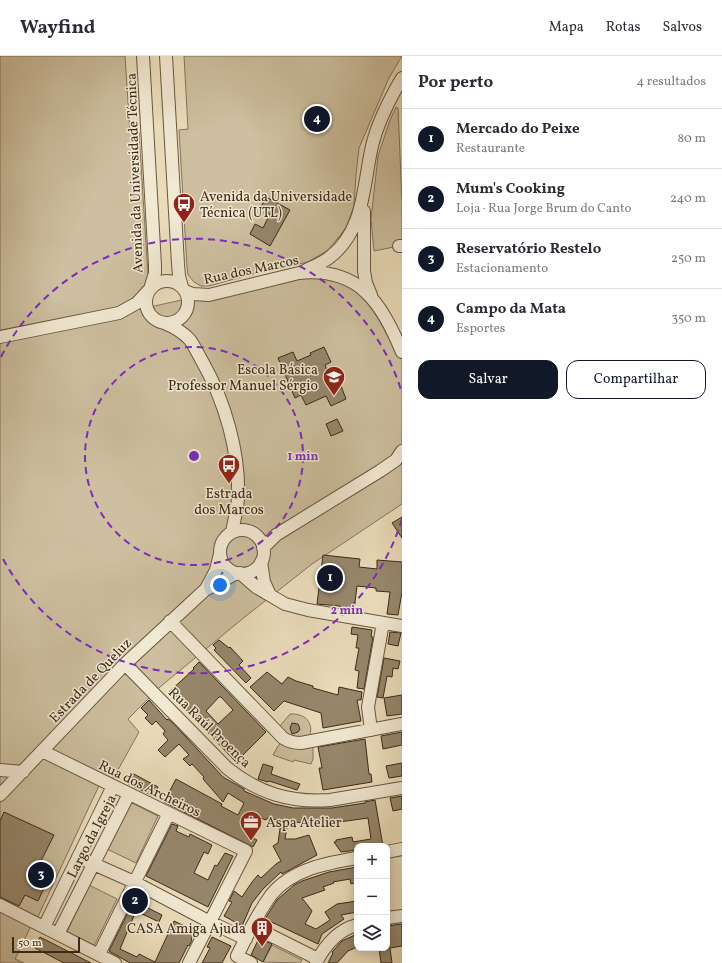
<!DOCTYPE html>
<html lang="pt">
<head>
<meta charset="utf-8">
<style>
	:root { --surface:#fff; --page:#f2f2f3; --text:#2b2b33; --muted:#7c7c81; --line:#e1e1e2; --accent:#111827 }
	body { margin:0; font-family:Vollkorn,serif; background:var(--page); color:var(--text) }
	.controls { position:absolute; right:12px; bottom:12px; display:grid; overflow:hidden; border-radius:8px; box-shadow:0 2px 10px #0003 }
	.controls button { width:36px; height:36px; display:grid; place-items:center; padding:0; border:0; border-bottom:1px solid var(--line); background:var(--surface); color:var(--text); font:20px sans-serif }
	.scale { position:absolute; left:12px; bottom:10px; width:68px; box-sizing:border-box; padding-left:4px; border:2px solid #3a2a17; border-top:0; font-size:11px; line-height:14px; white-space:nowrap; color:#3a2a17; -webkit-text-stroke:3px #f2e9d3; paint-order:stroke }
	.you { position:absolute; left:220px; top:529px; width:14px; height:14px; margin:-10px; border:3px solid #fff; border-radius:50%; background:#1a73e8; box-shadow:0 0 0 6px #1a73e833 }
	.badge { display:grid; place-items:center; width:26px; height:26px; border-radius:50%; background:var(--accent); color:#fff; font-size:13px; font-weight:700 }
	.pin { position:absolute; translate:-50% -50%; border:2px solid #fff; box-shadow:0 1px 4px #0006 }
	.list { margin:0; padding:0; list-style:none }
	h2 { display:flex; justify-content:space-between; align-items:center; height:52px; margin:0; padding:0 16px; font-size:17px }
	h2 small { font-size:13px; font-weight:400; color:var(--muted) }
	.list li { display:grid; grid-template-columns:26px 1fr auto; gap:12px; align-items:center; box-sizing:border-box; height:60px; padding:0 16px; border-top:1px solid var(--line) }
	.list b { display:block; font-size:15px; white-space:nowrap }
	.list p { margin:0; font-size:13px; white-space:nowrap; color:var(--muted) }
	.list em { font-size:13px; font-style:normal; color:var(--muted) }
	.actions { display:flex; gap:8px; padding:12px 16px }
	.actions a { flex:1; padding:9px 0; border:1px solid var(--accent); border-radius:12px; text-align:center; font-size:14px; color:var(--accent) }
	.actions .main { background:var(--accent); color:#fff }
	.icon { flex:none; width:22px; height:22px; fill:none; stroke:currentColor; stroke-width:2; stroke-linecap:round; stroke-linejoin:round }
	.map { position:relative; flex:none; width:402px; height:907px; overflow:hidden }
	header { display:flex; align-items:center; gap:24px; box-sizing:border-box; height:56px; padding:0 20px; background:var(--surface); border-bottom:1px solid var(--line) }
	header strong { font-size:19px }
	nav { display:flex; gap:22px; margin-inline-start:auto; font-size:14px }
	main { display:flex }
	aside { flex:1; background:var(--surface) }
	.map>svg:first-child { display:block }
	.green { fill:#cdbf9f; stroke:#84745b }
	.building { fill:#96876c; stroke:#3a2a17; fill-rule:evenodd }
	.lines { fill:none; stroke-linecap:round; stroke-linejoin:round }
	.minor-casing { stroke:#665740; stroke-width:14 }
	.minor { stroke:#f2e9d3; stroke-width:12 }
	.ring { fill:none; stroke:#7b2cbf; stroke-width:2; stroke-dasharray:7 5 }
	.labels { text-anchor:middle; stroke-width:3; stroke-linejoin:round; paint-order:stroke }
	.street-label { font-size:14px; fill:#3a2a17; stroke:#f2e9d3 }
	.poi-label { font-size:14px; fill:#3a2a17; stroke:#f2e9d3; text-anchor:start }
	.centre { fill:#7b2cbf; stroke:#f2e9d3; stroke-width:2 }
	.ring-label { font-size:12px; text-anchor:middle; font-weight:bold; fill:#7b2cbf; stroke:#f2e9d3; stroke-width:3; stroke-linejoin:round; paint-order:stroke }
</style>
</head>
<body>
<header>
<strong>Wayfind</strong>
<nav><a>Mapa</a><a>Rotas</a><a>Salvos</a></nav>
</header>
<main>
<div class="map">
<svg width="402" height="907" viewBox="0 0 402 907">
	<rect width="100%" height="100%" fill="#ebddbb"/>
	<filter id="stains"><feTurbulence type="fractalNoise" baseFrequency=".005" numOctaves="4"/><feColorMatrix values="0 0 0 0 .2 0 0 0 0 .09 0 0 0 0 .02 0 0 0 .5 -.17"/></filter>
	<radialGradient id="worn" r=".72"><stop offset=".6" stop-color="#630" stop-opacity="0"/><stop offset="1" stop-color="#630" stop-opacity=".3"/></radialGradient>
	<path class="green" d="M0,0H125L130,76H139L150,251L308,216L359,230L402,299V448L312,508L241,564L160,631L128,663L139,676L113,723L104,719L35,867L0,850Z
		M184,0H402L389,22L359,92L356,119L354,150L346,172L328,194L308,206L252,218L209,230H201L194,226L188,219L187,211L179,74L188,73Z
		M396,51L398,52L402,146V189L399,190L374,195L371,163L378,100L390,64Z
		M290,658C305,657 315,667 309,682L287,680L279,671Z
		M281,687L313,688V703L311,708L294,704L293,706L273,699L278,690Z
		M130,746L158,760L136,807L107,793Z
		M89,829L117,843L93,892L66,878Z
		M0,853L31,870L15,903L24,907H0Z
		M272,889L302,904L300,907L263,906Z"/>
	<path class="building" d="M266,141L290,154L270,190L250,178L255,168L263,172L270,158L260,153Z
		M324,291L331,306L325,309L333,329L338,327L339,331L341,330L346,343L331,350L326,340L306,349L301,339L295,342L278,302L293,296L297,305L311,299L310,297Z
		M337,363L343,375L331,380L326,368Z
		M402,461V482L392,467Z
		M323,499L360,503L359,511L377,513V504L402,506V536L398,559L387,558L390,536L376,535V532L357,530L354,554L340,552V550L317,548Z
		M352,571L372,574L371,581H373L364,633L357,632L359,615L355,614L359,592H356L358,579L351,578Z
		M390,576L401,577L398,590L388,588Z
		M219,584L229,592L230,591L243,605L239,609L251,622L246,627L214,594L216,592L213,589Z
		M384,602L400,605L398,613L393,612L392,621L387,620L383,642L377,641Z
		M199,606L266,676L236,706L169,636L194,613L193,612ZM219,641H221L233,654L218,668L206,655Z
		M267,616L282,628L288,621L296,625L313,630V632L338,639L339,631L362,636L361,644H357L361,665L323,672L321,657L284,645L274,655L250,631Z
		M402,639V658L387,660L384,642Z
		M149,644L167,664L168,663L173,667L223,721L244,733V735L274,748L293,752H332L365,747V746L375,744L383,790H357V794L341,796L334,786H336V784L352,781L353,786L371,783L368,762L339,766V768L288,766L285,783H295L309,779L317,799L282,818L281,816L263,833L252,847L242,870L224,860L232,846L229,845L234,835L242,841L252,826L258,819L261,822L276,808L281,805L273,790L278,787L281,765L267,762L266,764L255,760L248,777L251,778L249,780L257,784L253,791L164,746L176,723L222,748L221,750L238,759L244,747L228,737L223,746L203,723L204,721L192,708L190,710L183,703L189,699L179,688L165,701L158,694L168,684L163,678L165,675L156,665L152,669L145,662L148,659L141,652Z
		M292,667L298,668L300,673L298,676L292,678L290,672Z
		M402,676V689L383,693L381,680Z
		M365,683L369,718H371L372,726L323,734L319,712H322L318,691Z
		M402,707V720L389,722L386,710Z
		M263,708L273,711L271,718L300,728L297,734L269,725L268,726L258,723Z
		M132,717L158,731L153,740L127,727Z
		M402,740V753L393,755L390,742Z
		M4,756L54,779L33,821L41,825L40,828L45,830L38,845L25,839L19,850L0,841V765Z
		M172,768L178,770L176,775L189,781L190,778L212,789L208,798L204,796L194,817L208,824L215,809L217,810L225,797L233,800L208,851L146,820Z
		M357,811V826L351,828L350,823L333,826L334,827L323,831L325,834L302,842L312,855L305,868L316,873L330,864L325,856L337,848L357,845V856L341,859L344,863L322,878L318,888L265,863L277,844L294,829L302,825L329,816Z
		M137,838L145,842L142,849L162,859L159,866L136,855L120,893L137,901L139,898L155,906L174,865L195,875L191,883L192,884L189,890L188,889L179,907H130L109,895Z
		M402,868V890L390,892L392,907H381L379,892H387V870Z
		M357,878V891L348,895L337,907H328L333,897L332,896L342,885Z
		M40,881L91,907H64L35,892Z
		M212,881L231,890L222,907H202L210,892L207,891Z
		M259,882L272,888L263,906L251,899Z"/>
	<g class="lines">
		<g class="minor-casing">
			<path id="minor" d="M143,0L155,209V217L150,233
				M166,0L178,208L179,220L182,231
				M364,155V215L366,227L371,239
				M399,190H402
				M306,214C314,210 323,207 330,201C365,174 363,129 372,90C378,65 389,44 402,22
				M146 246a21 21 0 1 1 42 0a21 21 0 1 1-42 0Z
				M185,235L193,238L209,239L299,217C359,211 381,246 402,296
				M164,267C174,271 183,276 190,284C195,291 198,298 202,305C225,345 240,397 238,443C237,454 234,465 232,476
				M0,281L119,257L137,247L148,235
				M220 496a22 22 0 1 1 44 0a22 22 0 1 1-44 0Z
				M263,492L276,479L380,415L396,404L402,395
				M261,506L264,526L270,539
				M240,517L256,531L285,548L308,554L402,570
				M207,533L237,517
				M170,565L283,682C289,686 294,687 301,687L402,668
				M125,608L227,712C258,737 290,747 330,744L402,732
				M371,674L368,651L383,567
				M42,695L246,795L189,907
				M0,714L23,716
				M0,739L125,608L206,533L216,514L220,498
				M387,796L402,793
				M78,801L134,826L210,866L246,883
				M0,849L115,907
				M387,862L402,860
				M252,870C258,859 264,849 271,839C292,813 327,807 357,802
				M44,871L113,730
				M58,878L129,738
				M99,898L169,757
				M251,907L237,900L252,870L318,903
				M316,907C325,889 338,874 357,869"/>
		</g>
		<use href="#minor" class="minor"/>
	</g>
	<g class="ring">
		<circle cx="194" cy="400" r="109"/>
		<path d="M402 463A217 217 0 0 1 1 499M1 301A217 217 0 0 1 402 337"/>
	</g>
	<defs>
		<g id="bus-pin" transform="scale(1.15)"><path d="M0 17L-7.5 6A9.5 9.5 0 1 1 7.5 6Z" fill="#8f2418" stroke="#f2e9d3"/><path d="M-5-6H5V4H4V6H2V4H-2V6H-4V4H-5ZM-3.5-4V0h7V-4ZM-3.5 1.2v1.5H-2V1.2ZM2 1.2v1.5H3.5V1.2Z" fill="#fff"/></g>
		<g id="school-pin" transform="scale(1.15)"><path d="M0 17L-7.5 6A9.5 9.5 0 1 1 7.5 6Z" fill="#8f2418" stroke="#f2e9d3"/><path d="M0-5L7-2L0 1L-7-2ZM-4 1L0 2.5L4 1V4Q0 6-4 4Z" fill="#fff"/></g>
		<g id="office-pin" transform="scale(1.15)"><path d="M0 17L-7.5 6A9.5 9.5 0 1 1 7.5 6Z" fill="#8f2418" stroke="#f2e9d3"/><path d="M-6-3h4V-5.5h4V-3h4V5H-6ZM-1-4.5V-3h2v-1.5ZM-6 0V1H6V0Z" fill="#fff"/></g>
		<g id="building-pin" transform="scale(1.15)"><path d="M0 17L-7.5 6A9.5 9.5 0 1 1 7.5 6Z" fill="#8f2418" stroke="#f2e9d3"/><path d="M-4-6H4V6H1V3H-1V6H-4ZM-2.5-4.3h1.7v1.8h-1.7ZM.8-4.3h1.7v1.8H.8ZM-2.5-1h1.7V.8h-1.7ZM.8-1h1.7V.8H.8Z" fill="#fff"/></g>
	</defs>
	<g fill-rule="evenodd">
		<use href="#bus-pin" x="184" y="148"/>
		<use href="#school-pin" x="334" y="321"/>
		<use href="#bus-pin" x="229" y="409"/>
		<use href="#office-pin" x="251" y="766"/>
		<use href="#building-pin" x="262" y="872"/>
	</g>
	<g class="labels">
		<g class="street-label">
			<text transform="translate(134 117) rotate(-92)" y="5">Avenida da Universidade Técnica</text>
			<text transform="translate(251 213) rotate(-12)" y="5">Rua dos Marcos</text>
			<text transform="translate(90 624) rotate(-46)" y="5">Estrada de Queluz</text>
			<text transform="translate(210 671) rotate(44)" y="5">Rua Raúl Proença</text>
			<text transform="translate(150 732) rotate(26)" y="5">Rua dos Archeiros</text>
			<text transform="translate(91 780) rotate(-63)" y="5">Largo da Igreja</text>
		</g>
		<g class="poi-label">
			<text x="200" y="145">Avenida da Universidade<tspan x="200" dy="16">Técnica (UTL)</tspan></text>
			<text x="318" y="318" text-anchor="end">Escola Básica<tspan x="318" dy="16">Professor Manuel Sérgio</tspan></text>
			<text x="229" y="442" text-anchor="middle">Estrada<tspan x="229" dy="16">dos Marcos</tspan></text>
			<text x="266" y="771">Aspa Atelier</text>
			<text x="246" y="877" text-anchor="end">CASA Amiga Ajuda</text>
		</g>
	</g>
	<circle cx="194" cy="400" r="6" class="centre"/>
	<g class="ring-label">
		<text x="303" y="404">1 min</text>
		<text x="347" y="558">2 min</text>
	</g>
	<rect width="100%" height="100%" filter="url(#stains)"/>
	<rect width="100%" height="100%" fill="url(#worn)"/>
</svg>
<div class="controls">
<button>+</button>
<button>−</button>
<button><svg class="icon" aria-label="layers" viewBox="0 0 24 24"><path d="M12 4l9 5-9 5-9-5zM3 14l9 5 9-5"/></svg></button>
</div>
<div class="scale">50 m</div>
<div class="you"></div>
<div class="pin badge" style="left:330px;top:522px">1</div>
<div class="pin badge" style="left:135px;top:845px">2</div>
<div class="pin badge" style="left:41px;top:819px">3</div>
<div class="pin badge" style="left:317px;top:63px">4</div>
</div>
<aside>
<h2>Por perto<small>4 resultados</small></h2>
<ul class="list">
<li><span class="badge">1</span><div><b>Mercado do Peixe</b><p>Restaurante</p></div><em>80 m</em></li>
<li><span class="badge">2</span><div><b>Mum's Cooking</b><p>Loja · Rua Jorge Brum do Canto</p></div><em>240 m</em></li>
<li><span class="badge">3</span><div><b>Reservatório Restelo</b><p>Estacionamento</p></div><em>250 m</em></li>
<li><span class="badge">4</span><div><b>Campo da Mata</b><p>Esportes</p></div><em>350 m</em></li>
</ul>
<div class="actions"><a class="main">Salvar</a><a>Compartilhar</a></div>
</aside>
</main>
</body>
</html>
